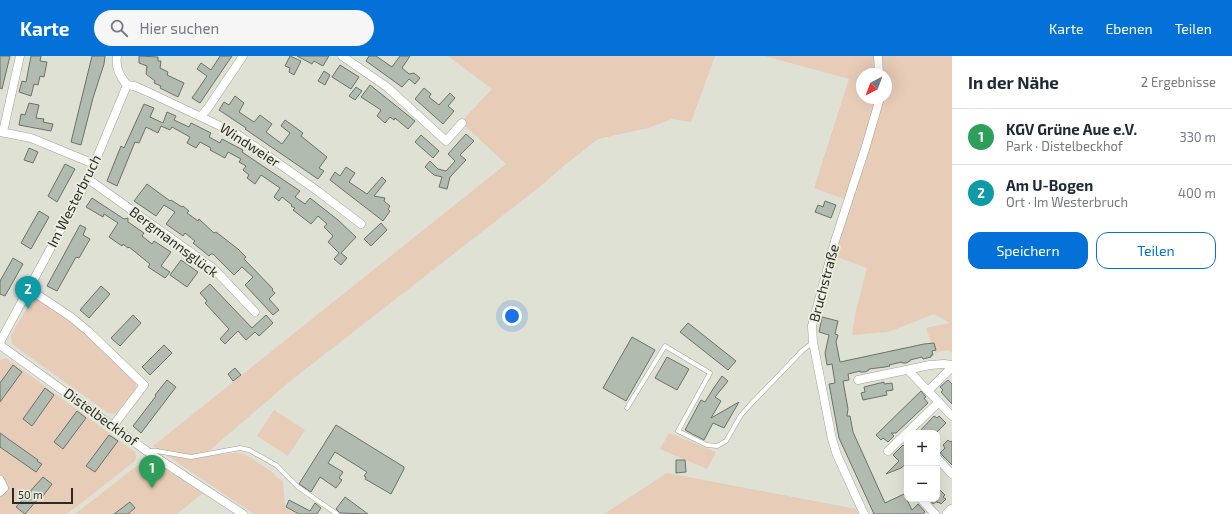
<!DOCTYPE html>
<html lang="de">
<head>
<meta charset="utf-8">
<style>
	:root { --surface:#fff; --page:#f6f6f7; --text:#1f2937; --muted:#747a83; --line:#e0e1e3; --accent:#0471d8 }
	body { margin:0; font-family:"Exo 2",sans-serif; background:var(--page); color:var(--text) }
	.controls { position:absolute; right:12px; bottom:12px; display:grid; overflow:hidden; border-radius:8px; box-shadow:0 4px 16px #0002 }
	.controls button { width:36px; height:36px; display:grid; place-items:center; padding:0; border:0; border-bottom:1px solid var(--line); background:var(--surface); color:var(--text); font:20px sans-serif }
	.compass { position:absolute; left:856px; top:12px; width:36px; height:36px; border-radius:50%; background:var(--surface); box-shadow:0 4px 16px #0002; rotate:221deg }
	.scale { position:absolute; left:12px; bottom:10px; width:61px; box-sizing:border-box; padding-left:4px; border:2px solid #2c2c27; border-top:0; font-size:11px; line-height:14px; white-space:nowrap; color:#2c2c27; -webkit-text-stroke:3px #ebeee0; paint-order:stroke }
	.you { position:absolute; left:512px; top:260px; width:14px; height:14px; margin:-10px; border:3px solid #fff; border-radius:50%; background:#1a73e8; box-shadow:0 0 0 6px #1a73e833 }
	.badge { display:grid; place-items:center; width:26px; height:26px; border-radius:50%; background:var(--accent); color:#fff; font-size:13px; font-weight:700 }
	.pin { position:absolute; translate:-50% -33px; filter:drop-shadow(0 1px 2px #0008) }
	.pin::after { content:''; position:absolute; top:21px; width:14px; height:12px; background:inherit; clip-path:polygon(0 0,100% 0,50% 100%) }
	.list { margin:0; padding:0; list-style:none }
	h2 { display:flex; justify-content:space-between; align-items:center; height:52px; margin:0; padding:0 16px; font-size:17px }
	h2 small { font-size:13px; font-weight:400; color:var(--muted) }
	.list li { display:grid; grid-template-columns:26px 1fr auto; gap:12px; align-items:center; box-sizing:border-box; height:56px; padding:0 16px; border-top:1px solid var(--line) }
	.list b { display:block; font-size:15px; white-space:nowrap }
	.list p { margin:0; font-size:13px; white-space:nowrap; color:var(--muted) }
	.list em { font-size:13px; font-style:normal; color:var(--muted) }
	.actions { display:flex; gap:8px; padding:12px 16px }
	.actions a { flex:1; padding:9px 0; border:1px solid var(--accent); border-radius:12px; text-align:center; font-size:14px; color:var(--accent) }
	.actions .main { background:var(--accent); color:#fff }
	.icon { flex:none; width:22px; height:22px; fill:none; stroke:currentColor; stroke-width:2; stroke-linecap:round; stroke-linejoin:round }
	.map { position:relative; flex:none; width:952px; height:458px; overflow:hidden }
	header { display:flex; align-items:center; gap:24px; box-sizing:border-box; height:56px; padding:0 20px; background:var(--accent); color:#fff }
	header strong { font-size:19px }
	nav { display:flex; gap:22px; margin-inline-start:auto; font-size:14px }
	.search { width:280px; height:36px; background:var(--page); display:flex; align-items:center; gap:10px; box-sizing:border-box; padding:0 14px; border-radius:22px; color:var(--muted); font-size:15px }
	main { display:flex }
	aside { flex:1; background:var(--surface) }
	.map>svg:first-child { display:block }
	.green { fill:#e7ccb7 }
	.building { fill:#b1bbb0; stroke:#6a7369 }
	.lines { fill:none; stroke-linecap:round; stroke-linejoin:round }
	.lane-casing { stroke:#a1a396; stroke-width:5 }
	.street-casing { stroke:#a1a396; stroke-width:9 }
	.secondary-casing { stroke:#a1a396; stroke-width:12 }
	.lane { stroke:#fff; stroke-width:4 }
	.street { stroke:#fff; stroke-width:8 }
	.secondary { stroke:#fff; stroke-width:11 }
	.labels { text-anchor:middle; stroke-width:3.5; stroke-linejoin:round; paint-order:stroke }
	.street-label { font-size:14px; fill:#2c2c27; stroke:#ebeee0 }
</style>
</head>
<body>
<header>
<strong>Karte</strong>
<div class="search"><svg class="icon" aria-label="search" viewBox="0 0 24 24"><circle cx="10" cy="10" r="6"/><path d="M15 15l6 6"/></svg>Hier suchen</div>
<nav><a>Karte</a><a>Ebenen</a><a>Teilen</a></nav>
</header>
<main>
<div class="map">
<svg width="952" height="458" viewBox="0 0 952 458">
	<rect width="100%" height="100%" fill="#dee1d3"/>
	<path class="green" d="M448,0H715L691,66L672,63L648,72L598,83L566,108L537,133L289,326L202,401L236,397L246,399L272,416L276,421L283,425L285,452L297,458H254L153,390L506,108L461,66L492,33Z
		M765,0H874V18H862V42H875V44L866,81L844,143L814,132L849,23Z
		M880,0H952V296L946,294L935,297L926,272L950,267L934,258L888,276L852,279L855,259L867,212L835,200L872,78L880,42H886V18H880Z
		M35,243H38C74,266 103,295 134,324L136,328V333L115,358L108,357L12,288L11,279L32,244Z
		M6,302L135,396L136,401L135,405L67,458H0V304Z
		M274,354L305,374L288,400L257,380Z
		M669,377L716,396L707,413L660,393Z
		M147,402L203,437L177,458H75Z
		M667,417L856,453L858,458H604Z"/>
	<path class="building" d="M0,0H10L2,33L0,32Z
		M31,0H41L40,5L47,6L44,21L40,20L38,29L34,28L31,40L19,36L22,25L26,26Z
		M92,0H105L104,8L93,42L81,89L71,86Z
		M139,0L158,1V5H161L160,12L168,16L167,19L184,27L178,41L160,32L161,30L154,27L155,25L146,18L147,10L139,7Z
		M220,0H232L200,47L192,42L207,20L197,13L201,7L211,14Z
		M290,0L301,5L294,19L289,16L290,12L285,10Z
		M297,0H329L323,10L314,5L312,8Z
		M369,0H376L392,11L400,0H410L402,12L409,18L414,17L420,22L415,28L409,23L402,31L366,5Z
		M340,9L359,21L351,33L332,21Z
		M324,15L330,19L325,29L318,25Z
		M370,29L415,65L408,73L395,62L394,64L390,61L385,67L377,60L381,54L361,41Z
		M356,31L362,35L355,44L349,40Z
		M424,32L431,38L429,41L439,49L450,37L455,42L448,50L454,55L443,68L415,43Z
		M235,40L244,47L239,56L254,66L260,59L272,68L266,76L282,88L290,77L281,70L285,64L303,77L301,80L327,101L319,112L324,115L318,123L245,73L246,72L219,54L224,46L229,49Z
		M29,47L39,49L36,62L44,63L43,66L53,68L51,75L19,69L21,58L25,59Z
		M144,48L154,52L150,61L163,67L167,56L176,60L174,64L189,71L191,67L211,77L209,81L220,87L222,83L243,94L242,96L300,135L295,141L305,148L310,142L338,164L356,181L341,197L347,202L341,209L334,203L339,197L328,186L333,180L324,171L327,168L318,160L311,168L293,154L295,152L291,150L292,149L282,141L279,145L274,141L280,132L261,119L255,128L247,122L249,119L243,114L246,110L239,106L241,103L228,96L225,102L210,94L211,92L200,86L196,92L187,87L190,81L172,71L170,74L161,70L158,77L146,71L139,87L135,86L117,130L107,125L121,90L124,92Z
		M466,78L474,85L460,99L466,104L450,121L447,133L439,131L442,121L434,119L425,111L430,105L438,113L446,115L455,105L448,98Z
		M421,79L439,95L433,102L415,86Z
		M29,92L38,96L33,107L24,104Z
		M65,108L75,113L57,146L48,140Z
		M346,111L355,117L349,126L367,138L382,121L386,125L374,140L385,142L384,145L390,150L388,153L390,155L383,165L330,124L335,116L340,120Z
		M147,128L170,145L171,144L182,151L183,150L189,155L187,157L198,165L199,163L214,177L216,176L238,193L246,201L244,203L273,233L272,234L275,237L269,243L279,254L273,259L245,229L253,221L242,211L234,219L213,198H211L209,200L193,187L195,185L185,177L183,180L166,168L175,156L164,149L156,160L134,145Z
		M92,142L124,163L128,162V166L144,177L142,180L152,188L154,185L171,196L161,210L170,216L165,222L148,211L150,208L129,191L128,192L123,188L122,190L109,181L118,167L104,158L103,161L86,151Z
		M825,145L836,149L831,162L815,156L818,149L823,151Z
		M39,155L49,161L31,193L21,187Z
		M381,167L387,174L371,190L364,183Z
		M80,169L86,172L83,179L90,183L79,202L76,201L57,235L47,230Z
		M13,202L23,208L5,240L0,238V225Z
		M181,204L198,216L187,231L170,219Z
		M210,228L252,272L266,259L273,267L259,280L255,276L246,284L238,275L225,288L220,283L229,273L205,247L207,245L200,237Z
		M101,230L110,238L89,262L80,254Z
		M133,259L141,267L120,290L111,282Z
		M822,261L838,265L835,278L838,279L836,286L840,306L924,288L934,287L936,294L932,295L933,299H931V301L923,303L922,301L910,304V305L906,307H902V306L889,309L890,310L885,311L869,313V314L865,316H860V315L848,318L849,324L843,325L848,353L847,360H850L853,376L885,447L904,438L912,454L918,448L925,456L923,458H874L839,382L829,328L835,327L832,308L827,309L825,297L829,279L819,276Z
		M688,267L736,305L728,314L680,276Z
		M632,281L655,294L626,345L603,332Z
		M164,289L172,297L150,319L142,311Z
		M667,301L689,313L677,334L655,322Z
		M13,309L22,316L0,346V327Z
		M235,312L241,319L233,325L228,318Z
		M722,320L728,325L715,341L721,345L711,362L739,346L724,372L713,367L704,384L685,374L701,344L705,346L713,333Z
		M167,324L176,331L141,377L133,370L156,340L155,339Z
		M948,324L952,328V348L941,336L943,334L940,331Z
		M884,326V328L892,327L893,334L886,335L887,339L863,344L861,337L865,336L864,331Z
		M45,332L54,339L32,370L23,363Z
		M921,335L926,341L924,342L928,347L896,377H891L894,380L888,386L883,382L881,384L876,379Z
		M77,355L86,362L63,393L54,386Z
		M934,360L937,362L939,360L946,367L936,377H918Z
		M336,369L404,411V413L391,438L365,423L366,421L364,420L367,416L335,396L328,407L343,416L339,422L342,424L336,432L320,421L311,436L299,428Z
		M0,377L38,404L37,405L42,408L36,416L0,391Z
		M109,379L118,385L95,416L86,410Z
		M948,384L950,386L952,385V409L940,397L945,392L943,389Z
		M903,389L907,393V407L901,412L886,418L899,405L893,399Z
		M676,404H685L686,416L676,417Z
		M43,421L52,428L40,444L38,443L25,458L16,451Z
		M937,431L945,439L943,441L946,443L941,448L938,446L937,447V445L933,448L929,443H937Z
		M345,441L368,458L340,457L336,453Z
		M289,444L310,455L315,447L321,452L317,458H299L286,451Z
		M130,446L135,452L128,458H114Z"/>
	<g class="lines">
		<g class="lane-casing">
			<path id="lane" d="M627,352L665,290L710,317L678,375L707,389L717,390L726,385L741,359L750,349L802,295L812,287
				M151,395H157L191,401L240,392L249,394L276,409L298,431L337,458"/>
		</g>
		<g class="street-casing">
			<path id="street" d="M342,0L387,31L446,85L462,67
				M878,0L879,18
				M127,29L134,30L148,36L237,78L319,136L361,168
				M201,60L208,52L243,0
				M0,76L31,82L94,108
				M3,76L20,0
				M88,123L213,212L255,256
				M29,233L71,261L88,275L144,329L113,370
				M0,286L88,123L127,29C120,20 115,12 117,0
				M0,289L148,396L243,458
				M908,314L952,360
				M858,324L930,309L944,308L952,309
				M928,335L952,311
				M888,395L939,346
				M937,402L952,418
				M0,424L4,432L0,436
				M921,443L935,458
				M864,458L837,399L832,383L813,286L812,270L835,185L866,90L880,42"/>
		</g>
		<g class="secondary-casing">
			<path id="secondary" d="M948,458L952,454"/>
		</g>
		<use href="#lane" class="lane"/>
		<use href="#street" class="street"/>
		<use href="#secondary" class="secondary"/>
	</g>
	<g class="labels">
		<g class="street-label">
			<text transform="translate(250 89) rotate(33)" y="5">Windweier</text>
			<text transform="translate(74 145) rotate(-63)" y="5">Im Westerbruch</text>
			<text transform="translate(174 186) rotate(37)" y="5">Bergmannsglück</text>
			<text transform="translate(824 227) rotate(-75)" y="5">Bruchstraße</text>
			<text transform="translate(101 361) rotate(36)" y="5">Distelbeckhof</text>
		</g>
	</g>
</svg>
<div class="controls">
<button>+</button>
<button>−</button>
</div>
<svg class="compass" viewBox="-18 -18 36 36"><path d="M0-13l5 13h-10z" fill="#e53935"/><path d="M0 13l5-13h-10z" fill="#747a83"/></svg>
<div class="scale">50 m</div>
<div class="you"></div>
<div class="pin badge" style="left:152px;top:432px;background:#2e9e5b">1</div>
<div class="pin badge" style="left:28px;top:253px;background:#0f9aa8">2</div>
</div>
<aside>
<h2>In der Nähe<small>2 Ergebnisse</small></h2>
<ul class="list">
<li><span class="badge" style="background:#2e9e5b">1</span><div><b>KGV Grüne Aue e.V.</b><p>Park · Distelbeckhof</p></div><em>330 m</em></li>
<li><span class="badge" style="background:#0f9aa8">2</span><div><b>Am U-Bogen</b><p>Ort · Im Westerbruch</p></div><em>400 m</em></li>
</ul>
<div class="actions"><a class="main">Speichern</a><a>Teilen</a></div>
</aside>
</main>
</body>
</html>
